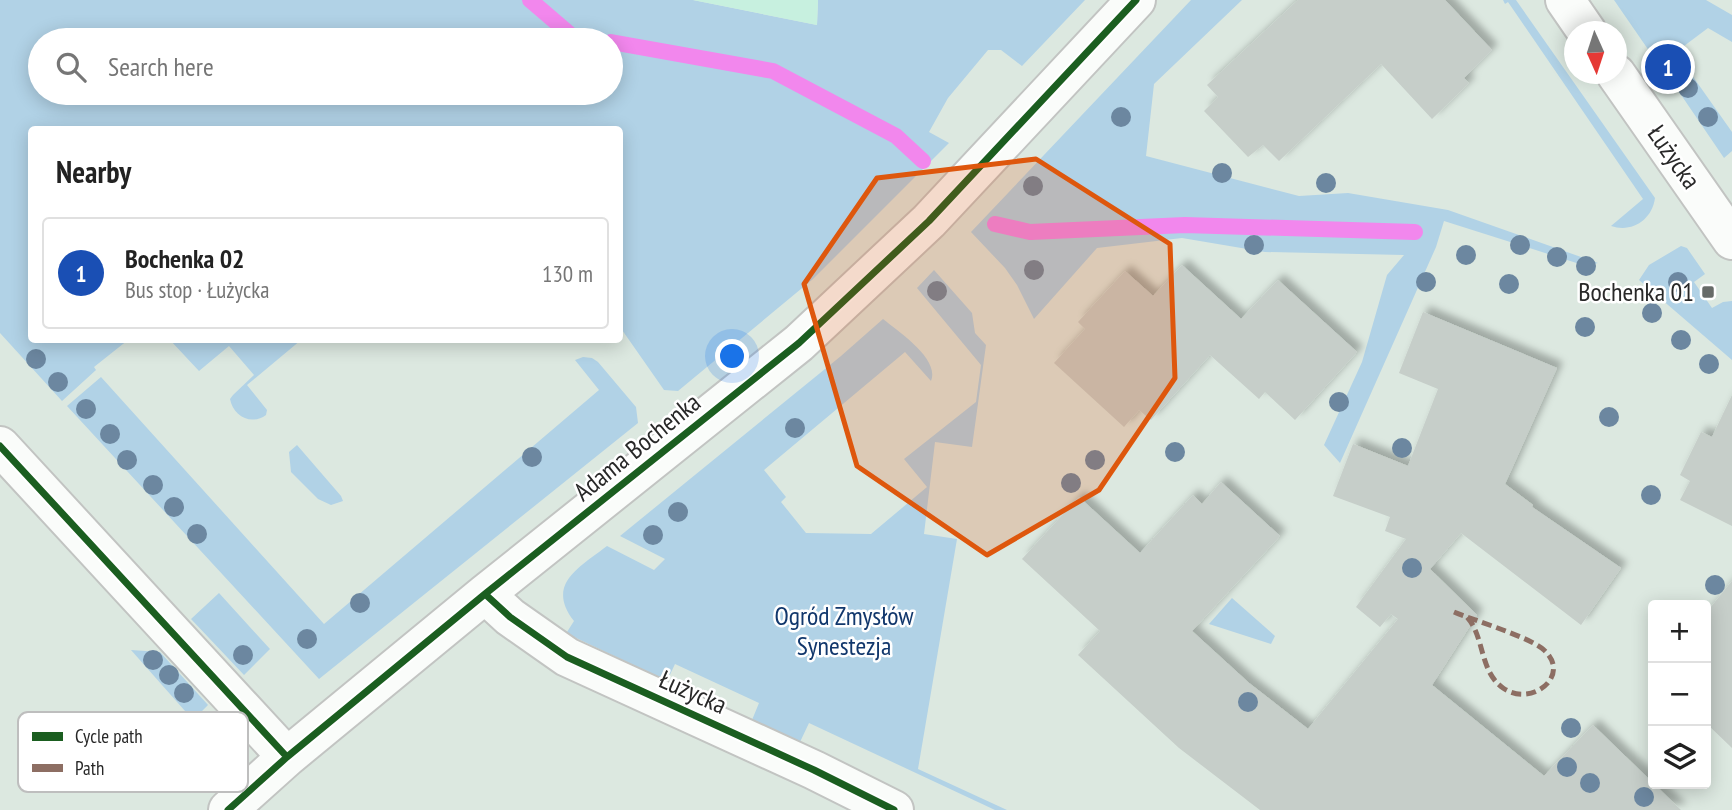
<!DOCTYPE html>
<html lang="en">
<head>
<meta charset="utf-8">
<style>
	:root { --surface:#fff; --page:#f2f2f2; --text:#222; --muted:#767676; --line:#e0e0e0; --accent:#111827 }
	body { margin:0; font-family:"PT Sans Narrow",sans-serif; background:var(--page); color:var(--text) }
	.controls { position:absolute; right:21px; bottom:21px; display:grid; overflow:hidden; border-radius:7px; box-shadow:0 4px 18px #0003 }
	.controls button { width:63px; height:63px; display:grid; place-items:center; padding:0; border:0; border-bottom:2px solid var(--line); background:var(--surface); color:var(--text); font:35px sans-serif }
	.compass { position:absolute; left:1564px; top:21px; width:63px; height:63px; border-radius:50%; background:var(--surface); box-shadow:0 4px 18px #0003; rotate:177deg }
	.you { position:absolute; left:733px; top:357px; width:24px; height:24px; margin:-18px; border:5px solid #fff; border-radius:50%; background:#1a73e8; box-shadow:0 0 0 10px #1a73e833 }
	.badge { display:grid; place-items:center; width:46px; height:46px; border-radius:50%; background:var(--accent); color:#fff; font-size:23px; font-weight:700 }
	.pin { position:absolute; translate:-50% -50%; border:4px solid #fff; box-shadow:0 2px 7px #0006 }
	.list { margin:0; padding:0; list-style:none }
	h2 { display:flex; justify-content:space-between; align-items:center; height:91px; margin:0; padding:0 28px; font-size:30px }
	h2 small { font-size:23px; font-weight:400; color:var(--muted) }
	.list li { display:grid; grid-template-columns:46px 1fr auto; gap:21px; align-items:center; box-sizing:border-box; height:112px; margin:0 14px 14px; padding:0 14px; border:2px solid var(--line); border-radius:7px }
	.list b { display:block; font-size:26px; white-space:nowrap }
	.list p { margin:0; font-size:23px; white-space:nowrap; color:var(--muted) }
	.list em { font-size:23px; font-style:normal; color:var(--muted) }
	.icon { flex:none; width:38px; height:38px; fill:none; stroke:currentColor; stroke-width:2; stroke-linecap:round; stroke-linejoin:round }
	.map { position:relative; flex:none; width:1732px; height:810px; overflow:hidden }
	.search { position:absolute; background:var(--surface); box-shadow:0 4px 18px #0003; left:28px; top:28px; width:595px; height:77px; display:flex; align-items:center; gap:18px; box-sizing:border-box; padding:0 24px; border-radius:38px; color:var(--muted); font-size:26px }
	.panel { position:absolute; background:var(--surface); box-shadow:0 4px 18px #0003; left:28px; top:126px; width:595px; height:217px; border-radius:7px }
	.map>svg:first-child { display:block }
	.green { fill:#b1d2e6; fill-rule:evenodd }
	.sand { fill:#c7f0df }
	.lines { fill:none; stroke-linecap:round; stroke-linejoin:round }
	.stream { stroke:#f287ed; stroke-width:16 }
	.building { fill:#c6cec9; filter:url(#shadow) }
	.minor-casing { stroke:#c2c4c2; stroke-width:42 }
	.minor { stroke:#fafcfa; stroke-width:38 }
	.quiet { stroke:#8d6e63; stroke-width:5; stroke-dasharray:10 5; stroke-linecap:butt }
	.cycleway-casing { stroke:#fff; stroke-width:11 }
	.cycleway { stroke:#1b5e20; stroke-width:7 }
	.tree { fill:#6c87a0 }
	.marked { fill:#de570d; fill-opacity:0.2; stroke:#de570d; stroke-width:5; stroke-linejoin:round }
	.poi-dot { fill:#676b68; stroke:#fff; stroke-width:2.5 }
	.labels { text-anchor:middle; stroke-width:5; stroke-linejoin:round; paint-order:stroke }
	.street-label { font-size:26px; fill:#282828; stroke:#fff }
	.poi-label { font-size:26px; fill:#282828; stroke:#fff; text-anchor:end }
	.park-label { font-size:26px; fill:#11376c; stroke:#fff }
	.key { fill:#fff; stroke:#bebebe; stroke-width:2 }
	.key-label { font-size:19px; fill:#282828 }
</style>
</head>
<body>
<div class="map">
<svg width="1732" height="810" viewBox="0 0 1732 810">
	<defs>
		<filter id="shadow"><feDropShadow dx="6" dy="-6" stdDeviation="3.5" flood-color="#0004"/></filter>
	</defs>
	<rect width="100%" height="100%" fill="#dce8e0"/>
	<path class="green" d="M0,0H693L817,25L818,0H1085L1022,66L1001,50H988L948,98L929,132L949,143L813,279L678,391L664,390L620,327V130H32V340H128L94,367L96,370L62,401L0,333ZM40,40H611V93H40Z
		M1191,0H1242L1154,84L1146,156L1299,196L1348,193L1448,210L1598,263L1586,266L1444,221L1436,247L1340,463L1324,445L1362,362L1387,275L1404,255L1265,252L1182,238L1097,248L1034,319L1017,285L1005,268L971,232Z
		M1503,0H1516L1655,198C1652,220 1632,233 1611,226L1643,199L1508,2L1505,4Z
		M1614,0H1706L1732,15V42L1708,28L1668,58L1663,51L1654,58Z
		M1689,71L1732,132V151L1724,158L1673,83Z
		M1681,246L1687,248L1705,274L1694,282L1712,308L1723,302L1732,301V360L1639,280L1649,265Z
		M934,270L972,313L975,333L986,345L972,447L935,442L924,534L957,539L918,769L1007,810H995L809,723L800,742L752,720L759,703L675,664L667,681L574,637L567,632L574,621C545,584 580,567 607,546L654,570L665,559L620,536L841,356L883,319C899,332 940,359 931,381L905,352L764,470L786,497L781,502L806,533L871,534L927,487L904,459L976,402L981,365L917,288Z
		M170,340H301L247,385L267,410L266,415C251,426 233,416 230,399L233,395L254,375L229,346L199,371Z
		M583,357L592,358L598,362L636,407L638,423L319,679L67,406L101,377L324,624L599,390L575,360Z
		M297,445L341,496L343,501L331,505L318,499L291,472L289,452Z
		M219,593L270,649L244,675L191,619Z
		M1232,598L1275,636L1271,644L1209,624Z
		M131,650L160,652L208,705L193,720Z"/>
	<path class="sand" d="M693,0H818L817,25Z"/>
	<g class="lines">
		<path class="stream" d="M530,0L572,36L599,40
			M611,42L773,71L896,136L923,161
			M995,224L1030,232L1185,225L1415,232"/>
	</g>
	<path class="building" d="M1298,0H1445L1492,50L1464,78L1469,83L1432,119L1381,64L1279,161L1263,145L1248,157L1204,111L1218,97L1207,85Z
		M1182,265L1241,319L1278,280L1357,352L1295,420L1265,392L1259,399L1210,355L1151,420L1139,410L1124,427L1054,363L1085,329L1078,322L1125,271L1153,296Z
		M1423,312L1557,368L1505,484L1533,505L1532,507L1621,568L1581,625L1461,533L1430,569L1477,615L1432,685L1544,776L1593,725L1681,810H1260L1179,748L1078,655L1100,631L1022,559L1079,497L1140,553L1193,495L1202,504L1221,482L1280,536L1192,631L1249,683L1308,729L1398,619L1391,614L1380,627L1356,607L1406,539L1385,531L1390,517L1333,496L1353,444L1408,466L1438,389L1399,373Z
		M1732,395V526L1680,500L1690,481L1680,475L1701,432L1712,437Z
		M1732,581V748L1706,723V613Z"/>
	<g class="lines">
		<g class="minor-casing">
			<path id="minor" d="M1565,0L1587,32
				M1616,74L1732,240
				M0,446L287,757
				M485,594L510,617L567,657L814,770L894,810
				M228,810L287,757L485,594L799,343L929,221L1136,0"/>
		</g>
		<use href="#minor" class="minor"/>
		<path class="quiet" d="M1454,612C1473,620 1532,638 1544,650C1572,675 1532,708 1503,688C1479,671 1485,637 1467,617"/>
		<g class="cycleway-casing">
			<path id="cycleway" d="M0,446L287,757
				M485,594L510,617L567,657L814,770L894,810
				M228,810L287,757L485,594L799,343L929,221L1136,0"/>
		</g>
		<use href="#cycleway" class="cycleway"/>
	</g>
	<g class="tree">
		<circle cx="1688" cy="88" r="10"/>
		<circle cx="1121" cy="117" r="10"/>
		<circle cx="1708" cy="117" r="10"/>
		<circle cx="1222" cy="173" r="10"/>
		<circle cx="1326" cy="183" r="10"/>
		<circle cx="1033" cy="186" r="10"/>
		<circle cx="1254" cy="245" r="10"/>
		<circle cx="1520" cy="245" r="10"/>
		<circle cx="1466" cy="255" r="10"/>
		<circle cx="1557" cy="257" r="10"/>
		<circle cx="1586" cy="266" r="10"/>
		<circle cx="1034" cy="270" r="10"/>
		<circle cx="1426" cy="282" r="10"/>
		<circle cx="1678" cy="282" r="10"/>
		<circle cx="1509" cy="284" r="10"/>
		<circle cx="937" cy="291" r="10"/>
		<circle cx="1652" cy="313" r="10"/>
		<circle cx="1585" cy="327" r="10"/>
		<circle cx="1681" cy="340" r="10"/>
		<circle cx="36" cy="359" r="10"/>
		<circle cx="1709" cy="364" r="10"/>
		<circle cx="58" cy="382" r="10"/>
		<circle cx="1339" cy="402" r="10"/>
		<circle cx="86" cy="409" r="10"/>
		<circle cx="1609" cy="417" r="10"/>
		<circle cx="795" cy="428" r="10"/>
		<circle cx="110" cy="434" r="10"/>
		<circle cx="1402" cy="448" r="10"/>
		<circle cx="1175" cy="452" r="10"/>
		<circle cx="532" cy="457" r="10"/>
		<circle cx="127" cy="460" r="10"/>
		<circle cx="1095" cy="460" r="10"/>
		<circle cx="1071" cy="483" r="10"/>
		<circle cx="153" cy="485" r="10"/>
		<circle cx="1651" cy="495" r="10"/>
		<circle cx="174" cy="507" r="10"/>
		<circle cx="678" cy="512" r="10"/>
		<circle cx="197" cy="534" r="10"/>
		<circle cx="653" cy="535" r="10"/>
		<circle cx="1412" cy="568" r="10"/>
		<circle cx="1715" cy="585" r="10"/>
		<circle cx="360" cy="603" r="10"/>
		<circle cx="307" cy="639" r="10"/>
		<circle cx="243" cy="655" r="10"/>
		<circle cx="153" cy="660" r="10"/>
		<circle cx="169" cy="675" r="10"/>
		<circle cx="184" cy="693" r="10"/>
		<circle cx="1248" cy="702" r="10"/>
		<circle cx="1571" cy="728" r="10"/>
		<circle cx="1567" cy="767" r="10"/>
		<circle cx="1590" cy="783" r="10"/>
		<circle cx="1644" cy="797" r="10"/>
	</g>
	<path class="marked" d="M1036,159L1170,244L1175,378L1099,490L987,555L857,466L804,284L877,178Z"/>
	<rect class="poi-dot" x="1701" y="285" width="14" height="14" rx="3.5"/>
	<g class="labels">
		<g class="street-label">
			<text transform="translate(1674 157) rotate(55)" y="9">Łużycka</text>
			<text transform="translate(637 447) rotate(-39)" y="9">Adama Bochenka</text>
			<text transform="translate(693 692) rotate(24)" y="9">Łużycka</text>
		</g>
		<g class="poi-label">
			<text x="1694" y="301">Bochenka 01</text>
		</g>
		<g class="park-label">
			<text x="844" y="625">Ogród Zmysłów<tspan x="844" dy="30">Synestezja</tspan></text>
		</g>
	</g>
	<rect x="18" y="712" width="230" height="80" rx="10" class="key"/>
	<rect x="32" y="732" width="31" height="9" fill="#1b5e20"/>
	<rect x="32" y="764" width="31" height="8" fill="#8d6e63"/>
	<g class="key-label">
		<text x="75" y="743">Cycle path</text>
		<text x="75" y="775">Path</text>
	</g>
</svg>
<div class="controls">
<button>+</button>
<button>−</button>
<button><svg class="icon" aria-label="layers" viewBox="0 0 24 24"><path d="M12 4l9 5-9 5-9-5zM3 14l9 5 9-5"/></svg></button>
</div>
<svg class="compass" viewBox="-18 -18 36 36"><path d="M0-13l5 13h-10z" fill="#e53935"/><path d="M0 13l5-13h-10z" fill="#767676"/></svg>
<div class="you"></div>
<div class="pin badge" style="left:1668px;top:67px;background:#1a4fb4">1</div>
<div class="search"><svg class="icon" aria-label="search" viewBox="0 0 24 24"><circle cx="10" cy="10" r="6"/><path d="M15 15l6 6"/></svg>Search here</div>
<section class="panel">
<h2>Nearby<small></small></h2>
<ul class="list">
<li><span class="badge" style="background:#1a4fb4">1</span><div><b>Bochenka 02</b><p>Bus stop · Łużycka</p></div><em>130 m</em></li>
</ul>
</section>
</div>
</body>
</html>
